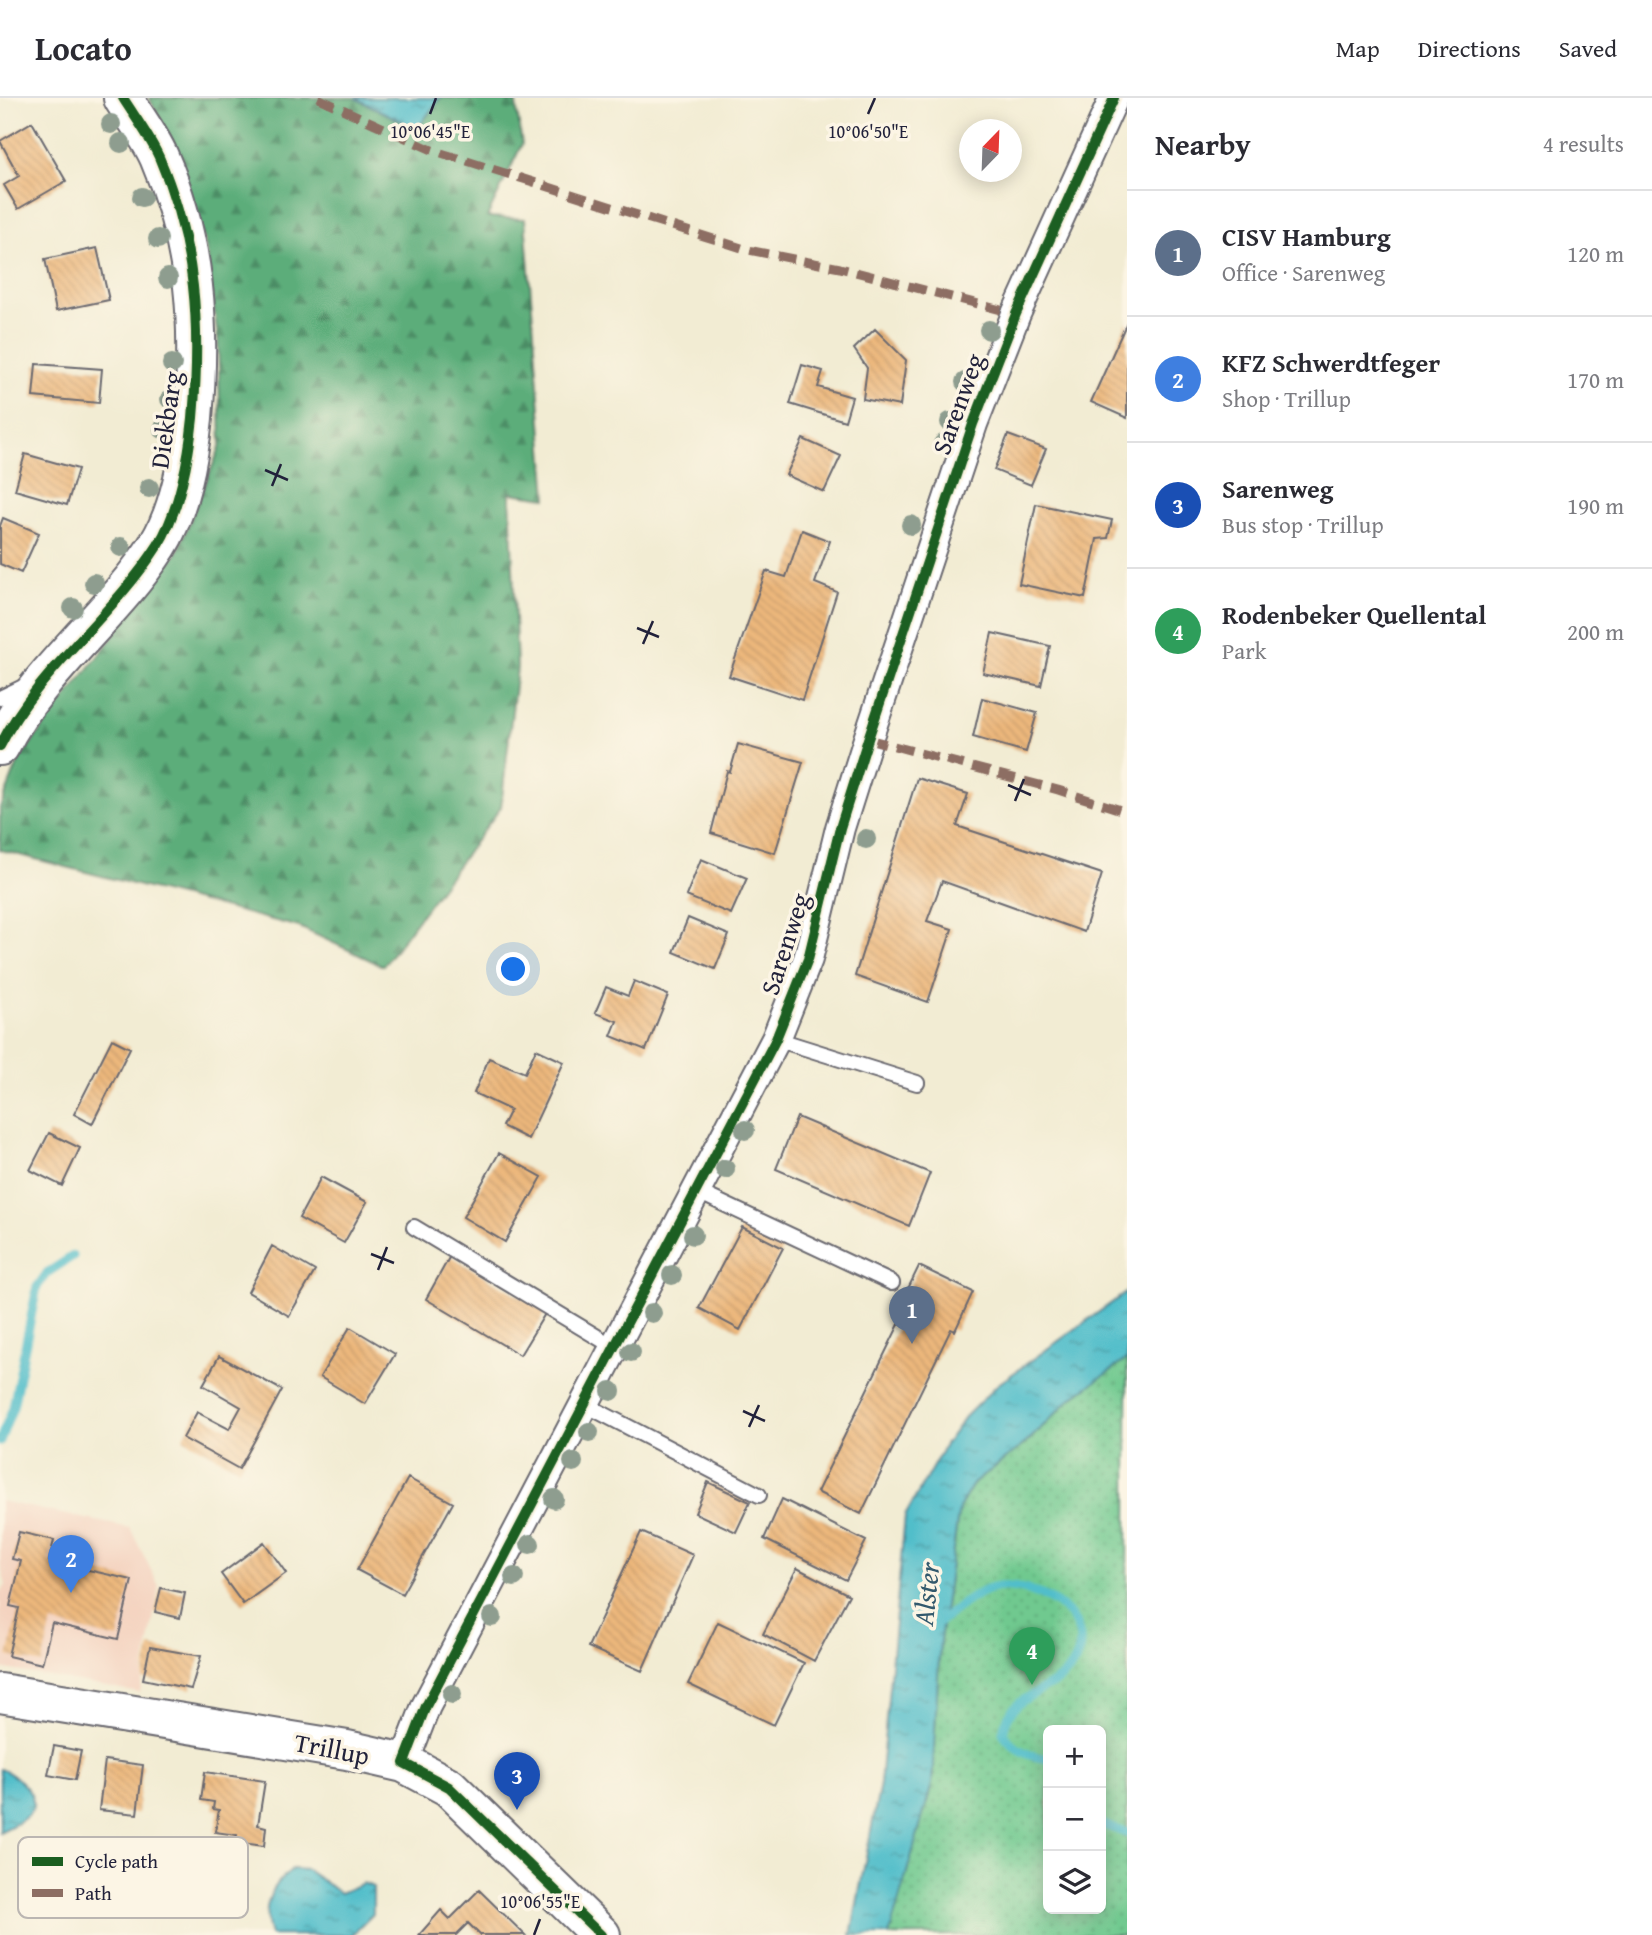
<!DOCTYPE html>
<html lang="en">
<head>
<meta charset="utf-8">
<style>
	:root { --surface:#fff; --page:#f7f7f7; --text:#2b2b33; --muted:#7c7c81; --line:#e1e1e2; --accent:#b45309 }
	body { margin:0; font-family:"Gentium Book Plus",serif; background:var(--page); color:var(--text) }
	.controls { position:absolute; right:21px; bottom:21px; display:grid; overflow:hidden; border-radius:10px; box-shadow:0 4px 18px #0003 }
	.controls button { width:63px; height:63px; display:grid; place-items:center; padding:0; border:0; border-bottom:2px solid var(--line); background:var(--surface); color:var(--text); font:35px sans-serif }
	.compass { position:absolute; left:959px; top:21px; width:63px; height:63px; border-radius:50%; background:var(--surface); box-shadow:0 4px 18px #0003; rotate:23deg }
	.you { position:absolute; left:514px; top:872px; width:24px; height:24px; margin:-18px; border:5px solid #fff; border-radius:50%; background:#1a73e8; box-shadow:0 0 0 10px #1a73e833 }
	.badge { display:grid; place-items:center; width:46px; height:46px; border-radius:50%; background:var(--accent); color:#fff; font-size:23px; font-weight:700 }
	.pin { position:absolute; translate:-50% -58px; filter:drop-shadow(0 2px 4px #0008) }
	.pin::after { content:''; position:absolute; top:37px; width:24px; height:21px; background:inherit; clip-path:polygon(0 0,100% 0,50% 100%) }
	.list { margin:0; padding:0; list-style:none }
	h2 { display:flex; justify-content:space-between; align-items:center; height:91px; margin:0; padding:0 28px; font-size:30px }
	h2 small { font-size:23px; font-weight:400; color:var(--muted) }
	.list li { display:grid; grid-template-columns:46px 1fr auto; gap:21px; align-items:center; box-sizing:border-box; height:126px; padding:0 28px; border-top:2px solid var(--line) }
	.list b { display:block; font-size:26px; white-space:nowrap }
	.list p { margin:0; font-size:23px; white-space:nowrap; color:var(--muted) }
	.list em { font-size:23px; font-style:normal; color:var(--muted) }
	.icon { flex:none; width:38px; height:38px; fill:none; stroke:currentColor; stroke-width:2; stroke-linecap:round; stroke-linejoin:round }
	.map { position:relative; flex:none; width:1127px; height:1837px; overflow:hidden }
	header { display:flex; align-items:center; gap:42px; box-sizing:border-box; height:98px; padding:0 35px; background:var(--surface); border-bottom:2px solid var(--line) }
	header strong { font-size:33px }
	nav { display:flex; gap:38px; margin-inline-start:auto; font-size:24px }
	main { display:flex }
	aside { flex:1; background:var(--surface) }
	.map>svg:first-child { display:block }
	.built { fill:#f4d3c0 }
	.forest { fill:url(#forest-firs); stroke:#3f685a; stroke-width:2 }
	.park { fill:url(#park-dots); stroke:#497665; stroke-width:2; fill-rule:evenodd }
	.water { fill:url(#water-ripples); stroke:#3a7082; stroke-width:2 }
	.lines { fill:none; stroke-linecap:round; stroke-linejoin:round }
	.stream { stroke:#51beca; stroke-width:9 }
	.building { fill:url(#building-back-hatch) }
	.lane-casing { stroke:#6b6970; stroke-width:18 }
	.street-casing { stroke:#6b6970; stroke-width:32 }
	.secondary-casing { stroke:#6b6970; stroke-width:42 }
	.lane { stroke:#fff; stroke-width:14 }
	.street { stroke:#fff; stroke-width:28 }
	.secondary { stroke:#fff; stroke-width:38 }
	.quiet { stroke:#8d6e63; stroke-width:9; stroke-dasharray:18 9; stroke-linecap:butt }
	.cycleway-casing { stroke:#fcf5e5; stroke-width:15 }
	.cycleway { stroke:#1b5e20; stroke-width:10 }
	.tree { fill:#8e9d8f }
	.ticks { fill:none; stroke:#22223b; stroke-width:2.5 }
	.labels { text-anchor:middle; stroke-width:7; stroke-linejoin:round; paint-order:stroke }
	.street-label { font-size:26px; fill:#22223b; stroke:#fcf5e5 }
	.water-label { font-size:28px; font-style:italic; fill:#32596d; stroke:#fcf5e5 }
	.key { fill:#fcf5e5; stroke:#bbb6b2; stroke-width:2 }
	.key-label { font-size:19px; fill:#22223b }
	.ticks-label { font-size:18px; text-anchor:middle; fill:#22223b; stroke:#fcf5e5; stroke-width:7; stroke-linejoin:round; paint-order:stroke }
</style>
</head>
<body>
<header>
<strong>Locato</strong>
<nav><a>Map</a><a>Directions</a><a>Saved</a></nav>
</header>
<main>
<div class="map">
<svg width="1127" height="1837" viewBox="0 0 1127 1837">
	<defs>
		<pattern id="forest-firs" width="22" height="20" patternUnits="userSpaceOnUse" patternTransform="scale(1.75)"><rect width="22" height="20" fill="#5cad7a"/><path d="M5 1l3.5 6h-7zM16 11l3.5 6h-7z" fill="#4c8c65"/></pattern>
		<pattern id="park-dots" width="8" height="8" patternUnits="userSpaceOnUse" patternTransform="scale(1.75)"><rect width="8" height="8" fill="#70c98f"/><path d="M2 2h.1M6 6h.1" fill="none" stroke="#61ac7c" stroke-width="1.8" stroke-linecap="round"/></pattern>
		<pattern id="water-ripples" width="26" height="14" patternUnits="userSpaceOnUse" patternTransform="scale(1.75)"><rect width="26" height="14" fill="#51beca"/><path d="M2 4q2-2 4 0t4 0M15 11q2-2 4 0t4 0" fill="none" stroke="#439aa5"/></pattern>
		<pattern id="building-back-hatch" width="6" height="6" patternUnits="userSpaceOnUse" patternTransform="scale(1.75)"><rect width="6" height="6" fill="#ecb77c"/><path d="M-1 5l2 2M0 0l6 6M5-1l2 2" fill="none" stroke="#ca9d6c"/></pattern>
	</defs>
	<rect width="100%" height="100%" fill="#fcf5e5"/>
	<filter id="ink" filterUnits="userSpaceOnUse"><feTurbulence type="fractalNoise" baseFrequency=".0143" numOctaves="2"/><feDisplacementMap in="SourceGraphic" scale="14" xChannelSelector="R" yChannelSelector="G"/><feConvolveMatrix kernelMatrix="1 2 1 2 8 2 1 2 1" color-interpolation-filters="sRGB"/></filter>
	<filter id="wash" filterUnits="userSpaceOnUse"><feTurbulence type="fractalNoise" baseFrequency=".00686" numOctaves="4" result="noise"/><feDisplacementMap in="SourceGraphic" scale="28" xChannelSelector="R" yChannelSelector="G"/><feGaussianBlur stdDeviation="1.57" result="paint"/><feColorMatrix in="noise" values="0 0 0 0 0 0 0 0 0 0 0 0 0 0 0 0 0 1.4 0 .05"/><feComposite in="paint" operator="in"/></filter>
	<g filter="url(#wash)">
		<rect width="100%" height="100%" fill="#f2ecd3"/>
		<path class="built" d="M0,1403L130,1430L159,1488L140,1595L0,1570V1496L6,1487L0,1467Z"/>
		<path class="forest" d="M149,0H355L417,31L440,0H515L522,46L487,119L525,121L547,400L510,395L517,570L501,709L383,868L299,829L0,752V710L20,660L177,455L221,347L218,242L206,149L175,48Z"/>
		<path class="park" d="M1127,1261V1837H887L932,1686L940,1542L959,1410L973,1386L1027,1344L1069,1302ZM1048,1632H1101V1811H1048Z"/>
		<path class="water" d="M355,0H440L417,31Z
			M1127,1194V1261L1069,1302L1027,1344L973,1386L959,1410L940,1542L932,1686L889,1837H851L880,1686L905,1418L945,1347L965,1319L997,1287Z
			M0,1671C14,1675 44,1699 29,1716C22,1724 9,1729 0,1734Z
			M292,1771L307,1772L340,1795L363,1785L373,1789V1816L352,1837H270C261,1809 270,1789 292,1771Z"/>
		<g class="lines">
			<path class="stream" d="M0,1343L13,1309L37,1189L47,1175L73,1158
				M935,1527C952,1515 977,1491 999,1489C1037,1486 1098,1517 1075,1563C1058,1597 1010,1590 1003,1635C1015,1652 1027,1658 1048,1661
				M1101,1726L1127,1735"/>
		</g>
		<g id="blocks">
			<path class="building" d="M32,24L66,83L18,111L4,87L19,78L0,43Z
				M97,150L109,202L56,213L45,161Z
				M1127,224V320L1091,304Z
				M875,231L906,262L900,308L863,301L867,270L854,251Z
				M36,266L102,271L99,305L33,299Z
				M802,267L823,273L818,289L852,299L845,323L790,306Z
				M1008,337L1046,351L1031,387L994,372Z
				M803,341L841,358L824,394L786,377Z
				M25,356L78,371L67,407L15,392Z
				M1036,406L1112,422L1108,440L1097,441L1085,500L1019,486Z
				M3,420L39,435L21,475L0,466V428Z
				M802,432L830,443L815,485L837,494L802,602L729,578L766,473L786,479Z
				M992,535L1050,548L1041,588L983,575Z
				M982,600L1037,615L1026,654L973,639Z
				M738,646L803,664L775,755L711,735L727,673L730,674Z
				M917,680L968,696L957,728L1102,776L1084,834L942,783L927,823L952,831L928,904L855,878Z
				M701,761L747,780L731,816L686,798Z
				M688,820L729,837L715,871L674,854Z
				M634,883L668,897L646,952L611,938L617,923L595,915L606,889L628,898Z
				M112,941L130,950L92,1026L74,1016Z
				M536,951L564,964L528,1041L502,1028L510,1012L474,995L489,960L525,975Z
				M797,1019L930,1075L909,1128L776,1071Z
				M49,1035L80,1050L62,1088L30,1072Z
				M499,1055L542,1079L505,1144L463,1119Z
				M321,1079L367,1104L344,1145L299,1120Z
				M742,1129L783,1150L740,1232L699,1210Z
				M272,1148L315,1173L289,1218L248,1194Z
				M450,1158L546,1214L520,1257L426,1201Z
				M919,1168L973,1194L955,1233L951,1231L861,1416L817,1394L907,1210L900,1207Z
				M350,1229L395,1256L365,1306L320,1279Z
				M219,1258L282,1292L239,1371L183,1340L197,1314L229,1331L241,1309L203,1287Z
				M408,1380L453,1405L402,1496L357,1472Z
				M708,1384L750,1404L736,1434L695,1415Z
				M782,1401L866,1443L846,1482L764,1441Z
				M19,1434L54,1442L49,1463L132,1482L118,1541L52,1525L42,1566L8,1558L19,1510L10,1508L21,1463L12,1461Z
				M641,1434L693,1457L642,1573L588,1549Z
				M264,1444L286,1475L243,1506L221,1476Z
				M797,1470L849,1497L814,1563L763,1536Z
				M161,1490L185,1495L180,1520L155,1514Z
				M718,1524L804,1565L774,1627L688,1586Z
				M150,1549L201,1558L191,1591L143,1581Z
				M54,1648L81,1653L75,1682L48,1677Z
				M105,1662L143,1667L137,1716L99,1712Z
				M205,1674L265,1683L258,1727L266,1729L264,1748L235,1744L237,1737L215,1734L219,1712L213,1711L214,1704L201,1702Z
				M479,1792L525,1837H480L468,1825L456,1837H419L441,1812L450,1821Z"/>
		</g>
	</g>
	<g filter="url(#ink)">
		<use href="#blocks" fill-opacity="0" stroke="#6b6970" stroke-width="2"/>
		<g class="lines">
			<g class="lane-casing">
				<path id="lane" d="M0,600L27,587
					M776,941L917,985
					M696,1093L892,1185
					M414,1129L614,1249
					M586,1307L759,1397"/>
			</g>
			<g class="street-casing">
				<path id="street" d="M404,1665L426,1608L776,941L808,861L840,730L868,641L973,326L1016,216L1114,0"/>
			</g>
			<g class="secondary-casing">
				<path id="secondary" d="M0,648C38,572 112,519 158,447C179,414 189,359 193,320C201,228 196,145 159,59C150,39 135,19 123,0
					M0,1595L347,1652L404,1665L449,1689L601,1837"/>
			</g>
			<use href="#lane" class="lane"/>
			<use href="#street" class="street"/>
			<use href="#secondary" class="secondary"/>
			<path class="quiet" d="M318,0L432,52L748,152L840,170L1001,212
				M868,641L1058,692L1127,714"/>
			<g class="cycleway-casing">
				<path id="cycleway" d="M0,648C38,572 112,519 158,447C179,414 189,359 193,320C201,228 196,145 159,59C150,39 135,19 123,0
					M601,1837L449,1689L404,1665L426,1608L776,941L808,861L840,730L868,641L973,326L1016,216L1114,0"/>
			</g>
			<use href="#cycleway" class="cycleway"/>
		</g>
		<g class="tree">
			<circle cx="111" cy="26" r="10"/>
			<circle cx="121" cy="45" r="10"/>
			<circle cx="142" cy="99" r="10"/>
			<circle cx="158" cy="141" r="10"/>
			<circle cx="168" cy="180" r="10"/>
			<circle cx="989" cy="232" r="10"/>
			<circle cx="172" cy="266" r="10"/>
			<circle cx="965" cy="284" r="10"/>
			<circle cx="170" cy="301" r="10"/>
			<circle cx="950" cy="324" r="10"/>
			<circle cx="163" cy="331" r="10"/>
			<circle cx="943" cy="346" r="10"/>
			<circle cx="149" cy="390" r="10"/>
			<circle cx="911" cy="427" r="10"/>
			<circle cx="121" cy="449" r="10"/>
			<circle cx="94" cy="485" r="10"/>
			<circle cx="73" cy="510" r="10"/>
			<circle cx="866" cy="741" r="10"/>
			<circle cx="745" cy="1032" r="10"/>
			<circle cx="725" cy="1071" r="10"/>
			<circle cx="693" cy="1137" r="10"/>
			<circle cx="672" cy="1177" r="10"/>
			<circle cx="652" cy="1215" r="10"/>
			<circle cx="631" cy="1254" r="10"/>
			<circle cx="611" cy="1293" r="10"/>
			<circle cx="589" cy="1334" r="10"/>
			<circle cx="573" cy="1364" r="10"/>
			<circle cx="554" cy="1401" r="10"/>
			<circle cx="530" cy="1446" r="10"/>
			<circle cx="514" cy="1479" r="10"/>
			<circle cx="492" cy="1519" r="10"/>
			<circle cx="452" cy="1596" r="10"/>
		</g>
	</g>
	<path class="ticks" d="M430,16L436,0M868,16L875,0M265,372L288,382M272,388L281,366M637,530L659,539M643,546L653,523M1008,687L1031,697M1015,703L1024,681M371,1156L394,1165M378,1172L387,1149M743,1313L765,1323M749,1329L759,1307M534,1837L540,1821"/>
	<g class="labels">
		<g class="street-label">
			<text transform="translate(958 306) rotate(-70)" y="9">Sarenweg</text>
			<text transform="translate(166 322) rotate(-82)" y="9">Diekbarg</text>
			<text transform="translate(785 846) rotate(-72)" y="9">Sarenweg</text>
			<text transform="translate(332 1651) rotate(11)" y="9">Trillup</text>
		</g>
		<g class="water-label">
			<text transform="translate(926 1496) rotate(-84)" y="10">Alster</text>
		</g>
	</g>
	<rect x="18" y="1739" width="230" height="81" rx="10" class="key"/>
	<rect x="32" y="1759" width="31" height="9" fill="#1b5e20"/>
	<rect x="32" y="1791" width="31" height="8" fill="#8d6e63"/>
	<g class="key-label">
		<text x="75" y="1770">Cycle path</text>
		<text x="75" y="1802">Path</text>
	</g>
	<g class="ticks-label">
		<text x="430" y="40">10°06'45"E</text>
		<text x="868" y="40">10°06'50"E</text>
		<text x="540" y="1810">10°06'55"E</text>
	</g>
</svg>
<div class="controls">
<button>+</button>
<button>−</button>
<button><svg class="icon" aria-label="layers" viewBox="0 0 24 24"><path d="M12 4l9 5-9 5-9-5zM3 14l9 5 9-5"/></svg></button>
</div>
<svg class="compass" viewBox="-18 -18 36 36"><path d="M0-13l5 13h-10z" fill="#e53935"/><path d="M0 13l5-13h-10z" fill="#7c7c81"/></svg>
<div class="you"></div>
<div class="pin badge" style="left:912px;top:1246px;background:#5c6f8a">1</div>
<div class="pin badge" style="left:71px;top:1495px;background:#3f7fe0">2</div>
<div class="pin badge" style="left:517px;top:1712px;background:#1a4fb4">3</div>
<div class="pin badge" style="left:1032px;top:1587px;background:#2e9e5b">4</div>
</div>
<aside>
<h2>Nearby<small>4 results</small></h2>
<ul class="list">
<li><span class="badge" style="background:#5c6f8a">1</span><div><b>CISV Hamburg</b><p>Office · Sarenweg</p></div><em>120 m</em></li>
<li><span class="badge" style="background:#3f7fe0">2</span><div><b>KFZ Schwerdtfeger</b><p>Shop · Trillup</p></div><em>170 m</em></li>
<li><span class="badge" style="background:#1a4fb4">3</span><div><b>Sarenweg</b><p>Bus stop · Trillup</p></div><em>190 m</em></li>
<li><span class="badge" style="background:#2e9e5b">4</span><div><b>Rodenbeker Quellental</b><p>Park</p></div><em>200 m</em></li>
</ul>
</aside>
</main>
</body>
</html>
